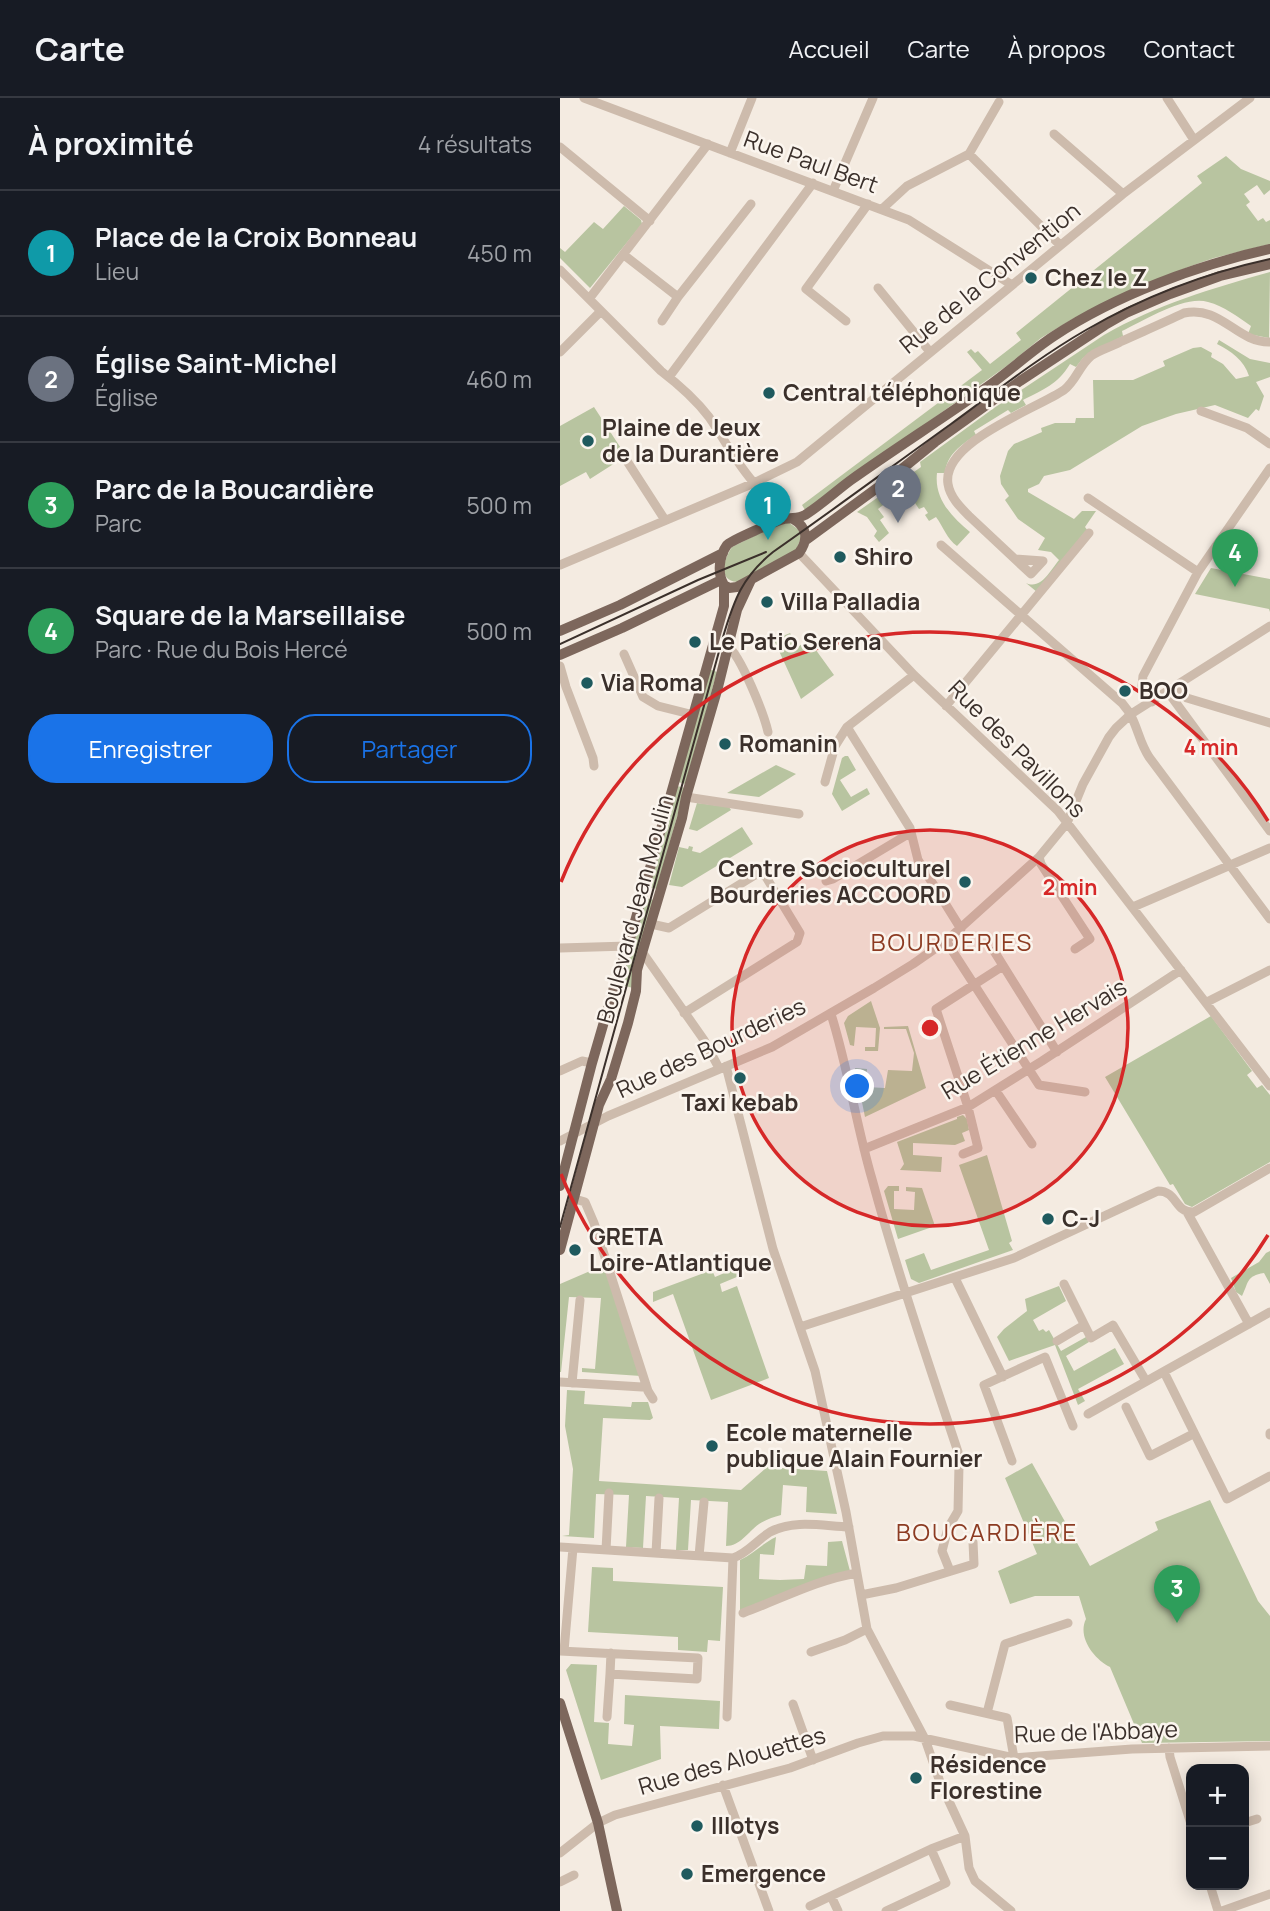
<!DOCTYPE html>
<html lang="fr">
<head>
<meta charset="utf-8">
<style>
	:root { --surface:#171b24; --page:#20242c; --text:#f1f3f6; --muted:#9ea1a6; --line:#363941; --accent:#1a73e8 }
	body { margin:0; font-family:Manrope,sans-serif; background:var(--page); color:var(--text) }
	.controls { position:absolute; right:21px; bottom:21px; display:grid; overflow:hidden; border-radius:14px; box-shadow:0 4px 18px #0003 }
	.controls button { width:63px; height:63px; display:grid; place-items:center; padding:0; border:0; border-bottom:2px solid var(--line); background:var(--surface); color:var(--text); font:35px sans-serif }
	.you { position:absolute; left:298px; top:989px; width:24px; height:24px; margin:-18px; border:5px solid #fff; border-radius:50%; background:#1a73e8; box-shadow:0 0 0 10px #1a73e833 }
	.badge { display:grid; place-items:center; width:46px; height:46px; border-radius:50%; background:var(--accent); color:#fff; font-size:23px; font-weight:700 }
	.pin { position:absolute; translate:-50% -58px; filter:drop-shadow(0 2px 4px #0008) }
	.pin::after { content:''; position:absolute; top:37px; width:24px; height:21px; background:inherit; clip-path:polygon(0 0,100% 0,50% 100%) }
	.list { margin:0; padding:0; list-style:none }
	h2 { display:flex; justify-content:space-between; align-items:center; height:91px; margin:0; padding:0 28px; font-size:30px }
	h2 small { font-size:23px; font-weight:400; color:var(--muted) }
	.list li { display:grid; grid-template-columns:46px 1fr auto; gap:21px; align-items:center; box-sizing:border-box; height:126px; padding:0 28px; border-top:2px solid var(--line) }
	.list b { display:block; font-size:26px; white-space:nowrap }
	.list p { margin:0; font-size:23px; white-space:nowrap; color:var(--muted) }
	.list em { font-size:23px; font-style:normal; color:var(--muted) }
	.actions { display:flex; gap:14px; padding:21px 28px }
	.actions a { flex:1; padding:16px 0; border:2px solid var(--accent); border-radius:28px; text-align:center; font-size:24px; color:var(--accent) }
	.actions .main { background:var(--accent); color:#fff }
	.map { position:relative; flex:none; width:710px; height:1813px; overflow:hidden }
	header { display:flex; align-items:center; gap:42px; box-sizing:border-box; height:98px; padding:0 35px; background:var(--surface); border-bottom:2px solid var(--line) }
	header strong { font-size:33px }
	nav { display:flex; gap:38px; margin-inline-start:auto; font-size:24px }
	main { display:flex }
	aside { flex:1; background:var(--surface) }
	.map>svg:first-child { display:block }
	.green { fill:#b8c4a0 }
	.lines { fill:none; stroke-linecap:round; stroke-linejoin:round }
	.minor { stroke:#cdbbac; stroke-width:9 }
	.major { stroke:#7d675c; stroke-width:10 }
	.tram { stroke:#3b302b; stroke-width:2 }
	.ring { fill:none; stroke:#d62828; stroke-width:3.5 }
	.poi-dot { fill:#1f5a5e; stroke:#fbf5ee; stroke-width:2.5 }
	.labels { text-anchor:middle; stroke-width:5; stroke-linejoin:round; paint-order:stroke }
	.street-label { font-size:23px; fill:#3b302b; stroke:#fbf5ee }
	.poi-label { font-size:23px; font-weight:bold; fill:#3b302b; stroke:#fbf5ee; text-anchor:start }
	.neighbourhood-label { font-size:24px; letter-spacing:2px; fill:#8c3b22; stroke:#fbf5ee }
	.centre { fill:#d62828; stroke:#fbf5ee; stroke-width:3.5 }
	.ring-label { font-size:21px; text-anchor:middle; font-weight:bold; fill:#d62828; stroke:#fbf5ee; stroke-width:5; stroke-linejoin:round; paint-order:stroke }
</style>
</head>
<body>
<header>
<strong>Carte</strong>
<nav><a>Accueil</a><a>Carte</a><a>À propos</a><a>Contact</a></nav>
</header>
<main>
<aside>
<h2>À proximité<small>4 résultats</small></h2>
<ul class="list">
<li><span class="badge" style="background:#0f9aa8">1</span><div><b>Place de la Croix Bonneau</b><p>Lieu</p></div><em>450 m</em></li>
<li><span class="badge" style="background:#6b7280">2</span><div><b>Église Saint-Michel</b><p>Église</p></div><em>460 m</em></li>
<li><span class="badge" style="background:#2e9e5b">3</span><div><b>Parc de la Boucardière</b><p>Parc</p></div><em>500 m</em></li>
<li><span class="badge" style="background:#2e9e5b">4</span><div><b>Square de la Marseillaise</b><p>Parc · Rue du Bois Hercé</p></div><em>500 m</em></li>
</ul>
<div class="actions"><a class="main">Enregistrer</a><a>Partager</a></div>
</aside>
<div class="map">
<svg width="710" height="1813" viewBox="0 0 710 1813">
	<rect width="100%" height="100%" fill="#f4ebe1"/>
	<path class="green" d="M666,58L681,71L710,83V92L704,97L697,87L684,96L690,104L686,107L698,123L703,120L706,124L710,122V146L654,160L628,169L514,220L481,240L448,267L245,412L242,407L422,272L407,254L411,251L415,255L418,253L430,266L461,242L456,235L642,85L637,78Z
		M64,108L81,122L82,126L30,190L0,160V150L5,154L34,124L43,131Z
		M710,174L709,240L688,236L691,228C678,219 664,208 648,204C624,197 584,223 562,233L563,238L523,260L516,269L510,266C497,287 484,291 463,302L466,307L451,315L448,312L414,333L416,337C401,347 387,356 385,375H377C374,401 392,419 410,434L397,448C387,441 384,430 376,419L369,423L365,417L368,415L364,409L359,411L351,399L337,409L331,401L318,411L324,419L320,422L329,435L319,444L314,438L317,433L307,419L297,414L361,369L360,364L434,310L544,237C596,207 653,190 710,174Z
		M659,242L690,261L710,265V279L696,284L704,298L699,313L696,311L688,320L655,307L616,316L582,328L510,372L484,378L479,386L468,391V394L514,421L522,413H536L525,429L528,433L477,494L466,485C481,492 490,473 499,462L491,454L478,452L485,440L458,421L445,402L449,398L441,386L440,378L448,353L454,346L482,334L481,330L495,325H515L516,320H534L533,282H573L605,268L603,263L633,250L641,249L652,255L651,259L663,266L676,281L689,278C684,262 671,253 657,246Z
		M34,309L66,358L30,381L26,374L0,388V328Z
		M228,424L239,432L241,440L236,452L177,484C157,482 164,461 172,449L220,425Z
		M651,470L710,481V514L709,511L635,496Z
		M230,535L238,549L248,541L274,577L241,601L214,542Z
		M149,571L157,574L126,686L118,684Z
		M285,658H288L296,672L280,682L291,699L307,690L310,696L282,713L272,696L282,660Z
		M216,667L236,676L199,699L167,695Z
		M117,688L125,690L97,791L89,789Z
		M137,705L169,709L171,712L137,733L129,731Z
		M182,729L193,746L122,789L109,787L119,749L128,751L129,748L133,749L132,753L140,755Z
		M85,800L94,802L73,890L58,886Z
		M311,903L320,930L318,953H305V949H315L316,930L296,929L294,948L290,947L284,925L288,918Z
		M651,918L692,973L687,977L697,990L702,987L710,997V1064L632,1109L625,1106L613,1086L610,1087L545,979Z
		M348,928L366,990L305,1019L295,970L307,971L306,989L325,990L328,972L352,973L354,955L346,931H324V929Z
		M403,1017L407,1021L409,1032L402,1035L405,1043L395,1047L353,1045V1057L382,1059L381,1074L340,1072L344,1066L337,1044L397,1021V1019Z
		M427,1057L452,1143L449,1145L453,1152L359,1185L351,1181L345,1162L364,1155L371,1172L429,1152L399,1067Z
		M328,1088H339V1093H334V1111L354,1112L355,1094L346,1093V1089L362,1090L375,1128L338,1141L324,1093Z
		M710,1153V1186L704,1175C686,1178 689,1184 682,1198L676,1194L671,1180L699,1164L706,1155Z
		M44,1167L81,1278L22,1274V1270L35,1271L41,1200L9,1199L1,1274H0V1186Z
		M181,1168L184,1176L160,1186L162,1194L177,1188L209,1280L151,1302L113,1196L93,1204V1194L152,1172L155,1179Z
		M499,1188L506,1203L473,1222L479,1233L483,1231L486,1234L489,1232L501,1253L526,1239L529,1244L506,1258L514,1273L555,1250L564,1266L518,1291L525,1303L518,1307L495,1247L449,1263L437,1239L444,1231L467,1213L465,1201Z
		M7,1292L25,1293L24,1306L71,1309L72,1304H88L93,1320L90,1322L43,1320L39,1383L181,1392L207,1369L267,1373L277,1416L246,1414L247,1389L223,1387L221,1417C213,1419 206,1422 199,1426C188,1434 180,1448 166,1448L168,1404L131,1402L128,1452H116L119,1400L86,1398L83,1450L66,1449L69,1397L36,1396L34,1440L2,1438L9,1437L13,1371L5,1328Z
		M472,1365L530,1468L598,1432L595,1424L650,1402L698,1503L710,1518V1643L582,1645L550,1569C534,1561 517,1539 526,1521L519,1498H475L450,1506L438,1473L477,1456L445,1380Z
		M216,1439L214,1457L200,1456L199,1481L220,1482L244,1481L246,1467L267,1468L268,1444L282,1443L290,1473L180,1514V1462C193,1456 203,1445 216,1439Z
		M32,1469L53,1470V1483L163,1489L160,1543L148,1542L147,1554L118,1552V1539L28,1534Z
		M11,1566L37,1567L34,1624L49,1625L48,1646L72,1648L74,1627L64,1626L65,1597L160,1603L159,1631L100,1628L101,1661L41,1682L6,1572Z"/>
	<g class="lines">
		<path class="minor" d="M24,0L349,122L452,187
			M607,0L634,42
			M494,36L563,96
			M0,49L90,123
			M170,55L192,0
			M409,56L500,147
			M273,93L313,0
			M322,111L347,88L409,56L439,4
			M64,157L118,199
			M0,172L101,273C118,286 136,302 149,319C165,342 177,367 196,387C207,400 205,410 223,421
			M318,190L370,254
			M29,201L148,46
			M102,223L118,199L191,106
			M286,223L246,191L308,106
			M0,254L41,213
			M109,279L253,85
			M641,313L687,330L710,346
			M65,360L105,422
			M528,400L638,474
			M381,447L562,605C578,623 577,641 589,659L710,821
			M239,455L354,577L498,713L710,988
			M455,461L483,463L471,476L409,418C400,409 390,399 388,386C381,344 476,311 504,292C516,283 519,268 531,258C539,252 551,249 560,244C582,234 603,225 624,215C661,207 677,245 710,244
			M0,467L194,385L237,364L563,96L690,0
			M167,547C181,558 204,616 208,634
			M64,556L83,599L98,608L134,617
			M0,568L6,589L33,660L34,668
			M617,588L627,600L710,625
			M608,594L710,733
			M592,604L582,588L583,578L638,474L710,370
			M386,608L529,435
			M287,629L350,730L358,762L401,831
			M265,684L275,648L287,629L354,577
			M126,699L239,716
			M479,759L481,766L530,841L515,851
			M266,783L273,781L350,735
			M573,809L710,750
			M91,826L109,830L195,777L201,776L206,779L240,835L237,844L124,915
			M386,843L479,987L525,994
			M0,850L68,848
			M434,853L497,954
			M82,856L85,858L144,942L159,970
			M647,904L710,872
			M271,916C288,970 296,1026 312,1081C337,1173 368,1264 398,1354L399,1367L398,1413L388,1430L382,1453L390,1473
			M166,968L213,1151L255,1273L286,1414L307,1531L365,1641L380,1684L405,1738L409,1770L415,1783L451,1813
			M0,973L22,963L32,965
			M436,993L472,1046
			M0,1043L48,1018L212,949L314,890L353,866L386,843L479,759L507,725L523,686L549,639L556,630L571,616L710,528
			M304,1051L408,1009L482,963L621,872
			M403,1056L418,1050L408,1009L376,911L443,868
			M15,1101L25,1104L34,1125L88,1293L93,1301
			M627,1114L689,1226
			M395,1180L443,1279
			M504,1186L531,1240L553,1227L586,1283
			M240,1229L454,1160L598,1093C618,1093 614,1115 634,1114L710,1070
			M497,1243L524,1227
			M606,1278L667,1401L710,1378
			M0,1284L82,1289
			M12,1285L20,1202
			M566,1309L590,1358L633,1336
			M528,1316L710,1214
			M710,1335V1337
			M452,1363L424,1287L485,1259L513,1328
			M0,1449L173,1460C188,1455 197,1442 210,1434C234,1421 263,1428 289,1429
			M46,1452L49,1395
			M96,1455L99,1400
			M139,1458L144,1404
			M301,1497L336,1490L414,1466L413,1444
			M183,1515C221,1501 256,1482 297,1475
			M0,1553L138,1560L137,1581L50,1576L47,1619
			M4,1553L13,1450
			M251,1554L285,1542L307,1531
			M50,1576L51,1555
			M233,1606L253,1662
			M390,1607L447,1620L454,1660
			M427,1615L445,1546L508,1525
			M167,1619L173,1460
			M609,1650L610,1659L631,1726
			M163,1687L209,1813
			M684,1725L697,1721
			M0,1755L38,1725L55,1717L230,1670L298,1645L323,1638H354L454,1660L572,1651L710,1648
			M0,1784L14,1777
			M650,1787L658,1813
			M250,1808L271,1798
			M278,1813L271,1798L371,1751L405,1738
			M326,1813L386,1785L371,1751
			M662,1813L710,1796"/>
		<path class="major" d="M233,421C247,429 249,441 239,455L177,489L169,490L164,487C157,476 159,458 167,447C170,443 218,422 224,421C232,419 238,421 245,417C261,407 276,393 291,382C336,350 382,321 427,289C450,273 471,253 494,238C556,197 638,167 710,151
			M246,442L332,379L375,344L460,283L545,227L566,215L610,196L660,178L710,166
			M0,533L60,507L163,455
			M0,557L62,530L161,482
			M0,1088L32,965L55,886L68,848L164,508V487
			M0,1152L39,1007L51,981L68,925L76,893L77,872L122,720L126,699L158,589L177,512L191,482
			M0,1605L38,1725L57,1813"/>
		<path class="tram" d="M0,546L138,482L206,454
			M0,1129L163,539C174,502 182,479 213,454C273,412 331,369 391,326C435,294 479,259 526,232C583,199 646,175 710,161"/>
	</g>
	<circle cx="370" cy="930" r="198" fill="#d62828" fill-opacity=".12"/>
	<g class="ring">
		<circle cx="370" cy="930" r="198"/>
		<path d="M708 1137A397 397 0 0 1 1 1076M1 784A397 397 0 0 1 708 723"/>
	</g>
	<g class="poi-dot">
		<circle cx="471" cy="180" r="7"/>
		<circle cx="209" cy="295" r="7"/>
		<circle cx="28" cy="343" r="7"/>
		<circle cx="280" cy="459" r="7"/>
		<circle cx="207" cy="504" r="7"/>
		<circle cx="135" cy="544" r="7"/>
		<circle cx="27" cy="585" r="7"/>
		<circle cx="565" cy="593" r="7"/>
		<circle cx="165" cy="646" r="7"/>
		<circle cx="405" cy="784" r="7"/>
		<circle cx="180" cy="980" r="7"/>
		<circle cx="488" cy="1121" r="7"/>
		<circle cx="15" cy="1152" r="7"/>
		<circle cx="152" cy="1348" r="7"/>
		<circle cx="356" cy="1680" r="7"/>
		<circle cx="137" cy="1728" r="7"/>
		<circle cx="127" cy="1776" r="7"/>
	</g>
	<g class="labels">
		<g class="street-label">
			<text transform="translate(251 64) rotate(20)" y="8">Rue Paul Bert</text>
			<text transform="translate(430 180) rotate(-39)" y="8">Rue de la Convention</text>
			<text transform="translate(457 651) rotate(45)" y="8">Rue des Pavillons</text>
			<text transform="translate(75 811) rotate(-75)" y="8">Boulevard Jean Moulin</text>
			<text transform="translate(474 941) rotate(-31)" y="8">Rue Étienne Hervais</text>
			<text transform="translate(151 950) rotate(-25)" y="8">Rue des Bourderies</text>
			<text transform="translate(536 1634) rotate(-2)" y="8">Rue de l'Abbaye</text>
			<text transform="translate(172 1663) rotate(-16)" y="8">Rue des Alouettes</text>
		</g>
		<g class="poi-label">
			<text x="485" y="188">Chez le Z</text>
			<text x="223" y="303">Central téléphonique</text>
			<text x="42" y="338">Plaine de Jeux<tspan x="42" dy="26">de la Durantière</tspan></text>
			<text x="294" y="467">Shiro</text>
			<text x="221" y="512">Villa Palladia</text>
			<text x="149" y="552">Le Patio Serena</text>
			<text x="41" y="593">Via Roma</text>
			<text x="579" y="601">BOO</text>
			<text x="179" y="654">Romanin</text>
			<text x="391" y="779" text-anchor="end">Centre Socioculturel<tspan x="391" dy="26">Bourderies ACCOORD</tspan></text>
			<text x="180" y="1013" text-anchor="middle">Taxi kebab</text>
			<text x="502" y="1129">C-J</text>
			<text x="29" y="1147">GRETA<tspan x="29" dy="26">Loire-Atlantique</tspan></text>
			<text x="166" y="1343">Ecole maternelle<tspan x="166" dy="26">publique Alain Fournier</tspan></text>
			<text x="370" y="1675">Résidence<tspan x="370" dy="26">Florestine</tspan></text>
			<text x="151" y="1736">Illotys</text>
			<text x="141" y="1784">Emergence</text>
		</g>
		<g class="neighbourhood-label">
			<text x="392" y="853">BOURDERIES</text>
			<text x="427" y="1443">BOUCARDIÈRE</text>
		</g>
	</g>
	<circle cx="370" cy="930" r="10" class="centre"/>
	<g class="ring-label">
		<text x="651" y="657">4 min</text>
		<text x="510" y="797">2 min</text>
	</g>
</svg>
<div class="controls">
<button>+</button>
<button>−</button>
</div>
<div class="you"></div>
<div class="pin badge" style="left:208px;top:442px;background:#0f9aa8">1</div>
<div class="pin badge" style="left:338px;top:425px;background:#6b7280">2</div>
<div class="pin badge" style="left:617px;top:1525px;background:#2e9e5b">3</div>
<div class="pin badge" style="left:675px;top:489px;background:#2e9e5b">4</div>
</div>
</main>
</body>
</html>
